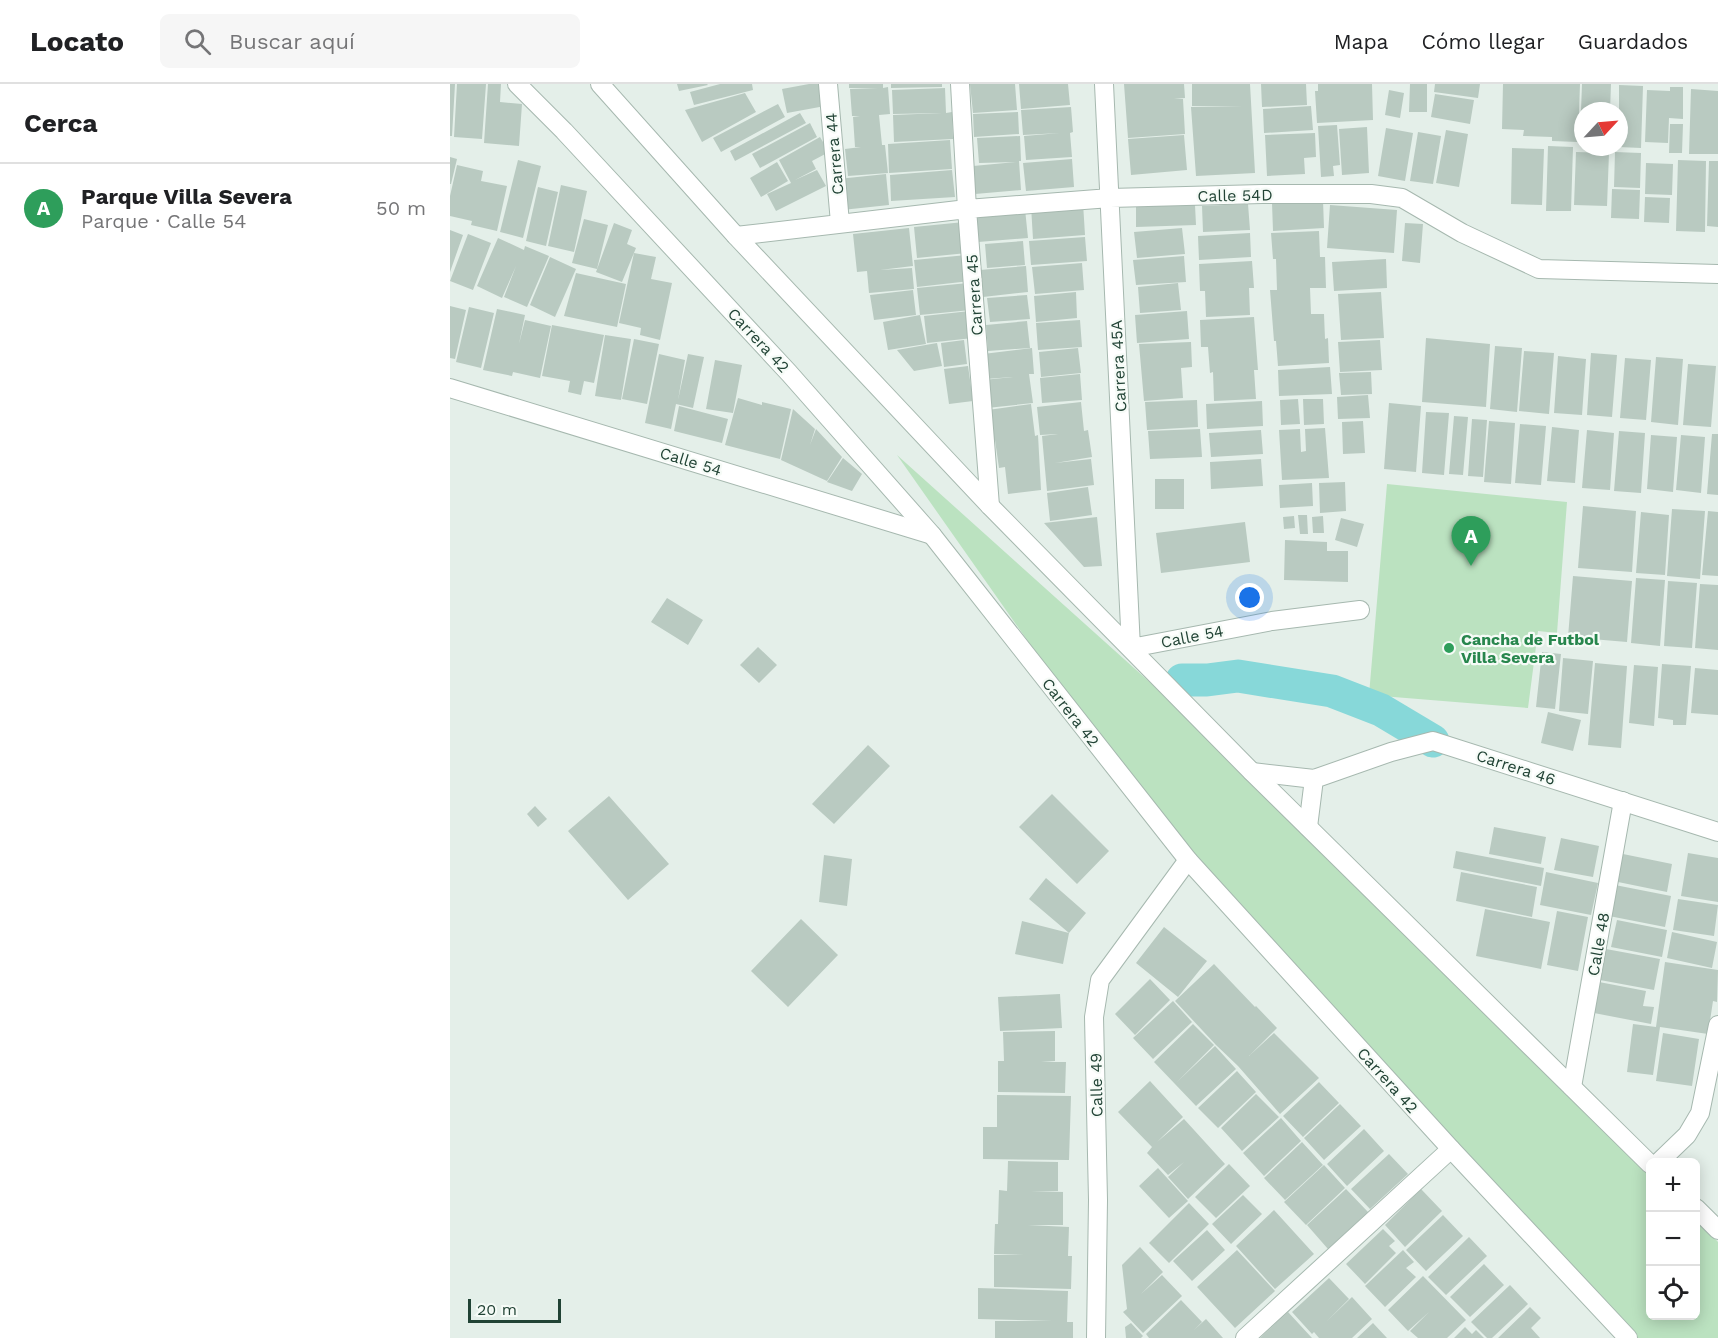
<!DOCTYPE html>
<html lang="es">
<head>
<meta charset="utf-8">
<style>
	:root { --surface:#fff; --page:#f6f6f6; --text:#202124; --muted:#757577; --line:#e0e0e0; --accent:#843f39 }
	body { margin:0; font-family:"Work Sans",sans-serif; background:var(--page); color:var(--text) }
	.controls { position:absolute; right:18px; bottom:18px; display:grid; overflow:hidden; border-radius:9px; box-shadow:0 3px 15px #0003 }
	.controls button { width:54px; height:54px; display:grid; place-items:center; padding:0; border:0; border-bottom:2px solid var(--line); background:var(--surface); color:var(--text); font:30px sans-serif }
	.compass { position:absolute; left:1124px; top:18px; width:54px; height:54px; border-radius:50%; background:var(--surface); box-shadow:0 3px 15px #0003; rotate:64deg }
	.scale { position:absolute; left:18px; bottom:15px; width:93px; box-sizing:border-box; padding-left:6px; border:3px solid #214335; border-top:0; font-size:16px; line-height:21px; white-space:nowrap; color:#214335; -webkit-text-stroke:4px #f6fbf7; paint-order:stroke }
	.you { position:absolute; left:800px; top:514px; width:21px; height:21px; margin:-15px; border:4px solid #fff; border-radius:50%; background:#1a73e8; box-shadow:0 0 0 9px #1a73e833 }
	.badge { display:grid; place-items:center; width:39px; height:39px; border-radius:50%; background:var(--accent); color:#fff; font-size:20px; font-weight:700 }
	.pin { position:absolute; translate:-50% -50px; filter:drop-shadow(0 2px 3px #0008) }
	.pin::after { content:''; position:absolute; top:32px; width:21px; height:18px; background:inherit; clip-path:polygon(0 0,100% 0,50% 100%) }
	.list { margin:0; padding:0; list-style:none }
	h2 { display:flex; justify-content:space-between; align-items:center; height:78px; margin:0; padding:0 24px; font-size:26px }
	h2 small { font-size:20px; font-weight:400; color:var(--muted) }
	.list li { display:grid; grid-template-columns:39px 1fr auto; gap:18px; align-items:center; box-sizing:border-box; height:90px; padding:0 24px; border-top:2px solid var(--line) }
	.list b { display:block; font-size:22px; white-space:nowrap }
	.list p { margin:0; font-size:20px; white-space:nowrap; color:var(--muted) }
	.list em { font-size:20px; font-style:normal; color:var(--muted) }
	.icon { flex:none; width:33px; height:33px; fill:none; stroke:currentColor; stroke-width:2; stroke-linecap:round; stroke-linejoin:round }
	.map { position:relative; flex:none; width:1268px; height:1254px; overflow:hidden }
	header { display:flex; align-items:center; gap:36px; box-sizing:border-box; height:84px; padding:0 30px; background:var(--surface); border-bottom:2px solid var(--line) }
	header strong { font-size:28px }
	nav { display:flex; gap:33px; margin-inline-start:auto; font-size:21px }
	.search { width:420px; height:54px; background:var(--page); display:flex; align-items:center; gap:15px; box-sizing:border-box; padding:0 21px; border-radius:9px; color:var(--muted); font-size:22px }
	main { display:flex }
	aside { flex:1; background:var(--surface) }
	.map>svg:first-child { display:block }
	.green { fill:#bbe2c0 }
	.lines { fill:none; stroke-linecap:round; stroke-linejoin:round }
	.canal { stroke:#87d8d9; stroke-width:33 }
	.building { fill:#b9cac1 }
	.pedestrian-casing { stroke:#a6b8af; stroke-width:20 }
	.minor-casing { stroke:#a6b8af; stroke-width:20 }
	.tertiary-casing { stroke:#a6b8af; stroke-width:20 }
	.pedestrian { stroke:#fff; stroke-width:18 }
	.minor { stroke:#fff; stroke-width:18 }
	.tertiary { stroke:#fff; stroke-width:18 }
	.leisure-dot { fill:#2e9e5b; stroke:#f6fbf7; stroke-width:2 }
	.labels { text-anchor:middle; stroke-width:4.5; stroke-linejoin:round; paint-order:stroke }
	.street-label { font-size:16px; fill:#214335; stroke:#f6fbf7 }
	.leisure-label { font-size:16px; font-weight:bold; fill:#27864d; stroke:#f6fbf7; text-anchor:start }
</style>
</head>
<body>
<header>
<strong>Locato</strong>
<div class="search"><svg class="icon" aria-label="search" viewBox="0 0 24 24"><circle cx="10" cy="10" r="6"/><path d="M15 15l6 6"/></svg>Buscar aquí</div>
<nav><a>Mapa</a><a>Cómo llegar</a><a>Guardados</a></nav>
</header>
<main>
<aside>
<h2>Cerca<small></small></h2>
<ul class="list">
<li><span class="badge" style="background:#2e9e5b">A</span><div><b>Parque Villa Severa</b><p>Parque · Calle 54</p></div><em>50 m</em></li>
</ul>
</aside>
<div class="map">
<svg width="1268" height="1254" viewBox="0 0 1268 1254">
	<rect width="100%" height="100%" fill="#e4efe9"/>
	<path class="green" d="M447,371L812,699L1200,1087V1232H1246V1134L1268,1158V1254H1178L738,776L610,603Z
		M937,400L1117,418L1107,549L1088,547L1078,624L919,611Z"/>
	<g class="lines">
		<path class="canal" d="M732,596H757L788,592L882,607L931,626L983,657"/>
	</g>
	<path class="building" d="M0,0H5L2,52H0Z
		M7,0H36L32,55L4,53Z
		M38,0H51L50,18L72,20L69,62L34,59Z
		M227,0H257L258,1L229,7Z
		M270,0H302L303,6L244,21L240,8Z
		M359,0H370L375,22L337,29L332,5Z
		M399,0H433V4L438,3L440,30L429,31L432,61H435L438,89L398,92L395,65L411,63H405L403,33L410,32H402L400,5L428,4H399Z
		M441,0H492V3L441,4Z
		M520,0H565L567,26L523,29Z
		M569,0H618L620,21L571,25Z
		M674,0H734L735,14L724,15H733L735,50L678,54Z
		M742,0H800L805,89L746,92L741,23L793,22H742Z
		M811,0H856L857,21L812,23Z
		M868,0H922L923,36L867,39L865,7H868Z
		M960,0H977V28H959Z
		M985,0H1030L1028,14L984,8Z
		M1053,0H1130L1128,58L1102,57V53L1073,52L1074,46L1052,45Z
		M1132,0H1161L1160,27H1131Z
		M1169,1L1193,2L1191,64L1169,63Z
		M1220,3H1233V35L1219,34L1218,59L1195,58L1197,6L1220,7Z
		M495,4L496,29L502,28L503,55L444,58L443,31L492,29L443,30L442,6Z
		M1241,5L1268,7V70H1239Z
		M939,6L954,9L950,34L935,31Z
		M295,9L306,28L252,58L235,26Z
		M985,10L1024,16L1020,40L981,33Z
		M328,20L335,33L271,68L263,54Z
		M861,22L863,46L814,49L813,25Z
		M621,23L623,48L620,49L622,73L576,76L574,52L610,49L573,51L571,26Z
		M568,28L569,50L524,53L523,30Z
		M350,29L356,39L285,77L280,67Z
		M360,39L367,53L310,84L302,70Z
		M1220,40H1233L1232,69H1219Z
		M887,41L890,81L883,82L884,92L871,93L868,42Z
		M917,43L919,89L892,91L889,45Z
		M936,44L963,49L955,97L928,92Z
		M996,46L1018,50L1009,103L986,99Z
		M968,48L991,52L983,100L960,97Z
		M865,49L866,73L854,74L855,90L817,92L815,51Z
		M734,51L737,86L681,91L678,55Z
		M570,52L571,77H569L571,106L525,110L523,82L566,78L529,79L527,54Z
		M370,53L379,68L362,77L366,85L345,96L367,86L376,102L326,127L317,110L341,99L329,76Z
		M500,56L502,85L439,89L438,60Z
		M1098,62L1123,63L1121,127H1096Z
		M1062,64L1094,65L1092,121L1061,120Z
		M1126,68L1159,69L1157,122L1124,121Z
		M1165,68L1191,69L1190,104L1164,103Z
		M0,73L7,75L1,100H0Z
		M622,75L624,103L576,107L573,79Z
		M68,76L91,82L73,154L50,148Z
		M1228,76L1256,77L1255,148L1226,147Z
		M1259,77H1268V143L1257,142Z
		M327,78L338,97L311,113L300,94Z
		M1196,79L1223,80L1222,111L1195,110Z
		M7,81L33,87L31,97L57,102L47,147L21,141L22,137L0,132V112Z
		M502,86L505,113L441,117L440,91Z
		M436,90L439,121L392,126L388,95Z
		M111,101L137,107L124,168L98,162Z
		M88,103L108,108L96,162L76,157Z
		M1162,105L1190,106L1189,135L1161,134Z
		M1195,113L1220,114L1219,139L1194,138Z
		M873,116L874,144L823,147L822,119Z
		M633,119L635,151L583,155L581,122Z
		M798,120L800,146L753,148L752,122Z
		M745,121L746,141L686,143V122Z
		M880,121L947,126L944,169L877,164Z
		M575,125L578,154L528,158L526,129Z
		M134,135L158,141L147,185L122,179Z
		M514,138L517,169L467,174L464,143Z
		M164,139L182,146L177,160L186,164L172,198L146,188Z
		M955,139L973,140L970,179L952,177Z
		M459,144L463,182L430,186L462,184L464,205L419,209L417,187L407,188L403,150Z
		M732,144L735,170L687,174L684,148Z
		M0,146L13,151L0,188Z
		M869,147L870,173H875L876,204H860L861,230H874L875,255L878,254L879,279L828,282L826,257H824L820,206H827L826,175H823L821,149Z
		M800,149L801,173L749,176L748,152Z
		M18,150L41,159L23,206L0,197Z
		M635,153L637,177L581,181L579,157Z
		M48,154L74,166L75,162L99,172L77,223L54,213L66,182L52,214L27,202Z
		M573,157L575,181L537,184L535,160Z
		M184,169L206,173L201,195L222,199L210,256L190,251L191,244L169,239Z
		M517,171L520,197L467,203L464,176Z
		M734,172L736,198L686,201L683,176Z
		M100,173L126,185L105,233L80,221Z
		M936,175L937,204L884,207L882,178Z
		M802,177L804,204H799L800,231L756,233L755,207H750L749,180Z
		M632,179L634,206L585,210L582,183Z
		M576,182L578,208L533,213L530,186Z
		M126,189L176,200L167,243L114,232Z
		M518,199L521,226L470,231L467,204Z
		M728,199L731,226L690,229L688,203Z
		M463,206L466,231L424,236L420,211Z
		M626,208L627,234L586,238L584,212Z
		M931,208L934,254L891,256L888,210Z
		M577,211L580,235L540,238L537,214Z
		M0,222L16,226L5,275L0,274Z
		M19,223L44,229L31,284L6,278Z
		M47,225L75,231L69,260L75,236L101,242L90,294L63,288L62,292L33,286Z
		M520,227L523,254L477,259L474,232Z
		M737,227L739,255L687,259L685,231Z
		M470,231L476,260L438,266L433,238Z
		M804,233L808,286H804L806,315L764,317L763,288L760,289L758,263H751L750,236Z
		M630,236L632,263L588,266L586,239Z
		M577,237L580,264L538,267L536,241Z
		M102,241L154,251L144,299L134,297L131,311L118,308L120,297L92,292Z
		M155,251L181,255L171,316L145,312Z
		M976,254L1040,260L1036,323L972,318Z
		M184,255L209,260L197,320L172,315Z
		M514,256L517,280L494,283L491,259Z
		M930,256L932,286L890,288L888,258Z
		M741,258L742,283L731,284L733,314L694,317L689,260Z
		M487,259L492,282L464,287L447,266Z
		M1045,262L1072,264L1067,328L1040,325Z
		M582,264L584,290H579L583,319L537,324L533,296L563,293L535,295L533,270Z
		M628,264L631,289L591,293L589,268Z
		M1074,267L1104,269L1099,330L1069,327Z
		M1141,269L1167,271L1162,333L1137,331Z
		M209,270L235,276L228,316L238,270L254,273L243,324L226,320L221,345L195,339Z
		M1108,272L1136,275L1132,331L1104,329Z
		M1206,273L1233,275L1228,341L1201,338Z
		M1175,274L1201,276L1196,336L1170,334Z
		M265,276L292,281L283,329L256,325Z
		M1238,280L1266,282L1261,343L1233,341Z
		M518,282L523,317L499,320L494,285Z
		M880,283L882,310L829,312L828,286Z
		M921,288L922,310L891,311L889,289Z
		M630,290L632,316L592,319L590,294Z
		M918,311L920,334L888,335L887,313Z
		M288,314L312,321V318L341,325L330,375L275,361Z
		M848,315L850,340L831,341L830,316Z
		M853,315H873L874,340L854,341Z
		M747,316L748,343L697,346L695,318Z
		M812,317L813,342L757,345L756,320Z
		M631,318L634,347L638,346L642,373L605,379L641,375L644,401L597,407L592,352L608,350L590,351L587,323Z
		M939,319L971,322L966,388L934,385Z
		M581,320L585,352L588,351L591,406L558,410L555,383L549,384L545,356H542L538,326Z
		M229,322L278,335L272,359L224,347Z
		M343,325L365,345L360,361L366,345L392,373L377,397L331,376Z
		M976,328L999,329L994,391L972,389Z
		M1004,332L1018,333L1013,391L999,390Z
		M1022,335L1037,336L1033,393L1018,392Z
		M913,337L915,369L893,370L892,338Z
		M1039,337L1065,339L1061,400L1034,398Z
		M1070,340L1096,342L1091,401L1065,399Z
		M1102,343L1129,346L1125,399L1097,397Z
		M875,344L879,394L832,396L829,346L850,345L851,368L856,367L855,345Z
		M750,345L752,373L700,375L698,347Z
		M811,346L813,370L761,373L759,349Z
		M1137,346L1164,349L1160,406L1132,404Z
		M1169,347L1195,349L1191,409L1164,407Z
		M1262,350H1268V411L1257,410Z
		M1201,351L1227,353L1223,408L1197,405Z
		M1231,351L1255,353L1251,409L1226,406Z
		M393,374L412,390L402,407L377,398Z
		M811,375L813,402L761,405L760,378Z
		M705,395H734V425H705Z
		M895,398L896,427L870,429L869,399Z
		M862,399L863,422L830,424L829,401Z
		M638,403L642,431L600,437L597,409Z
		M1133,422L1186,427L1182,488L1128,484Z
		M1222,425L1255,427L1250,495L1217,492Z
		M1258,427L1268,428V492L1252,491Z
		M1191,428L1219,431L1215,491L1186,489Z
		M848,431H857L858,450H850Z
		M844,432L845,444L834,445L833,433Z
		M873,432L874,449H863L862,433Z
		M647,433L652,482L634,483L594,439Z
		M891,434L914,440L907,463L885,456Z
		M795,438L800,478L711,489L706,449Z
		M835,456L877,458V467H898V498L834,496Z
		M1123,492L1182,497L1177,558L1118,553Z
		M1186,494L1215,496L1210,562L1181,559Z
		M1218,497L1247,499L1242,564L1214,562Z
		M1250,500L1268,501V566L1245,564Z
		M217,514L253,536L238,561L201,538Z
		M308,563L327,581L309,599L290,581Z
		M1092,568L1111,570L1105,625L1086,623Z
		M1113,574L1143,577L1138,630L1109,627Z
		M1145,579L1177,582L1171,664L1138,661Z
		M1212,580L1241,582L1236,641H1223V636L1208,634Z
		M1184,581L1208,583L1204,642L1179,639Z
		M1245,584L1268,586V631L1241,629Z
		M1098,628L1131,636L1123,667L1091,659Z
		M418,661L440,682L384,740L362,720Z
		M602,710L659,767L627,800L569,743Z
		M159,712L219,780L178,816L118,747Z
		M85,722L97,735L88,743L77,730Z
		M1044,743L1096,753L1091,780L1039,770Z
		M1111,754L1149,762L1143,793L1104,786Z
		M1006,767L1094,784L1091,802L1003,784Z
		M1238,769L1268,774V818L1231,812Z
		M1173,770L1222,780L1217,808L1168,798Z
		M374,771L402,775L397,822L369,818Z
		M1011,788L1087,803L1082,833L1006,817Z
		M1096,788L1148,799L1141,831L1090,821Z
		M596,794L636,829L619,849L613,880L565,870L572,837L619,849L579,815Z
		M1165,801L1221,812L1215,843L1159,832Z
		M1228,815L1268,821L1264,852L1223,846Z
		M1035,825L1100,838L1091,885L1026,872Z
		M1107,827L1138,833L1128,887L1097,881Z
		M351,835L388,871L338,923L301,887Z
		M1167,836L1217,846L1212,873L1161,863Z
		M714,843L757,877L728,913L686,879Z
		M1222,848L1267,858L1262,884L1217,874Z
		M1156,865L1210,875L1204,906L1150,896Z
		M1215,878L1268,886L1267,918L1263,917L1258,950L1210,943L1203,991L1177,988L1183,940L1206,943Z
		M764,880L805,923L806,922L827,944L799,972L824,949L869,994L830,1030L788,982L766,961L725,917Z
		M700,895L720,916L685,951L665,930Z
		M1149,898L1196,907L1193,922L1204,923L1201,940L1144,929Z
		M610,910L612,944L550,947L548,913Z
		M723,917L742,938L703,975L683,954Z
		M743,940L764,961L727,998L765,962L786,985L746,1022L704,978Z
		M605,947V977L591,978H616L615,1009L548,1008V977H554L553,948Z
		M1213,949L1249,955L1242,1002L1206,997Z
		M787,987L806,1008L768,1044L748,1024Z
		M700,997L733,1033L707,1058L734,1035L775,1080L738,1115L718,1093L734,1078L718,1091L697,1069L702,1063L668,1028Z
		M869,998L889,1019L853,1053L833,1032Z
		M806,1010L829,1033L792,1067L771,1044Z
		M547,1011L621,1012L619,1076L533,1075V1043H547Z
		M890,1020L911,1042L874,1076L854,1054Z
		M831,1034L851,1057L814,1092L793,1069Z
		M914,1045L934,1067L897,1102L877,1080Z
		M852,1058L873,1081L835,1116L814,1094Z
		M939,1070L958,1090L920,1125L901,1105Z
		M558,1077L608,1078V1107H581L613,1108V1141H578L619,1143L618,1172H622L621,1205L544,1203V1171H574L544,1170L545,1140H548L549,1106L557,1107Z
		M779,1080L800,1102L766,1134L745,1113Z
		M874,1081L895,1104L856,1141L834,1118Z
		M708,1084L738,1117L719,1134L689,1102Z
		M896,1105L918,1128L878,1165L857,1141Z
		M971,1105L992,1127L955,1163L935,1141Z
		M793,1111L812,1130L781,1160L762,1140Z
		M739,1119L759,1140L719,1179L699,1159Z
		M824,1126L864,1170L825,1205L786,1162Z
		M993,1131L1013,1152L976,1187L956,1166Z
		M933,1145L945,1157L939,1162L946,1169L915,1200L896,1180Z
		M757,1146L775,1166L742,1197L723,1177Z
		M1019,1153L1037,1172L996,1211L978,1193Z
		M690,1163L713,1188L691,1210L712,1191L732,1212L693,1249L673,1228L677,1225L672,1181Z
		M787,1166L825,1207L785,1244L747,1203Z
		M953,1166L964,1178L956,1184L966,1193L935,1223L915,1202Z
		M1034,1180L1054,1201L1020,1233L1000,1213Z
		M973,1192L1016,1236L997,1254H968L960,1247L979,1228L958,1247L938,1226Z
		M879,1194L899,1215L877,1237L902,1213L922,1235L902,1254H869L864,1248L862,1250L842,1228Z
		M1060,1201L1078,1220L1042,1254H1037L1021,1238Z
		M528,1204L618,1207L617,1238H623V1254H545V1237H602L528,1235Z
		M731,1216L752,1238L744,1246L756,1235L773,1254H699L696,1250Z
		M1080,1223L1091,1234L1081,1244L1090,1254H1048Z
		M838,1228L862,1254H810Z
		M681,1239L693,1252L691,1254H676L675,1243Z
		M923,1239L937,1254H907Z
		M1015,1243L1022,1250L1026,1246L1034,1254H1004Z"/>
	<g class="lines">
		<g class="pedestrian-casing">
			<path id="pedestrian" d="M1122,1003L1173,717
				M1209,1078L1237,1051L1250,1029L1268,941
				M795,1254L1001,1065"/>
		</g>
		<g class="minor-casing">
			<path id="minor" d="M378,0L390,139
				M510,0L517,125L540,422
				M654,0L681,564L822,537L910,526
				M286,152L517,125L660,114L812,110H921L952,114L1012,149L1089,185L1268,190
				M0,304L482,451
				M802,688L864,695L941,668L983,657L1268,748
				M858,743L864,695
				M646,1254L648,1116L644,933L650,896L738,776"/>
		</g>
		<g class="tertiary-casing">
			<path id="tertiary" d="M67,0L114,47L339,289L482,451L738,776L1001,1065L1178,1254
				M150,0L286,152L540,422L802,688L1200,1080
				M1246,1124L1268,1146"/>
		</g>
		<use href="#pedestrian" class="pedestrian"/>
		<use href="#minor" class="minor"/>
		<use href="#tertiary" class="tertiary"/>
	</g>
	<circle class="leisure-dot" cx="999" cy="564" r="6"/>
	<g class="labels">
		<g class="street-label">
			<text transform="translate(384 70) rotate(-95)" y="6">Carrera 44</text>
			<text transform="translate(785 111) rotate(-1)" y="6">Calle 54D</text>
			<text transform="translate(524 211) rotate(-94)" y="6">Carrera 45</text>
			<text transform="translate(309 256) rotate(47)" y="6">Carrera 42</text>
			<text transform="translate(668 282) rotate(-93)" y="6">Carrera 45A</text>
			<text transform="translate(241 377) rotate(17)" y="6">Calle 54</text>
			<text transform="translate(742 552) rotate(-11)" y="6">Calle 54</text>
			<text transform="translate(621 628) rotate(52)" y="6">Carrera 42</text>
			<text transform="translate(1066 683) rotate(18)" y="6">Carrera 46</text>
			<text transform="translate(1148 860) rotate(-80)" y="6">Calle 48</text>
			<text transform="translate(938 996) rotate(48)" y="6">Carrera 42</text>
			<text transform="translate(646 1001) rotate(-91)" y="6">Calle 49</text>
		</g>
		<g class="leisure-label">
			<text x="1011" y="561">Cancha de Futbol<tspan x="1011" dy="18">Villa Severa</tspan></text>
		</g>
	</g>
</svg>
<div class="controls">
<button>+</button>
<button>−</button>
<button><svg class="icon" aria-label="locate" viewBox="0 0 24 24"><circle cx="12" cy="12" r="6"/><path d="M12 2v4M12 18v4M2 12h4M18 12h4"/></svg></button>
</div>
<svg class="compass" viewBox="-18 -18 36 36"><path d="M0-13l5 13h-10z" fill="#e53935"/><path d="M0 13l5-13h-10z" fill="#757577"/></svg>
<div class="scale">20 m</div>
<div class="you"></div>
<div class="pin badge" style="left:1021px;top:482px;background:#2e9e5b">A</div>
</div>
</main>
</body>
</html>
